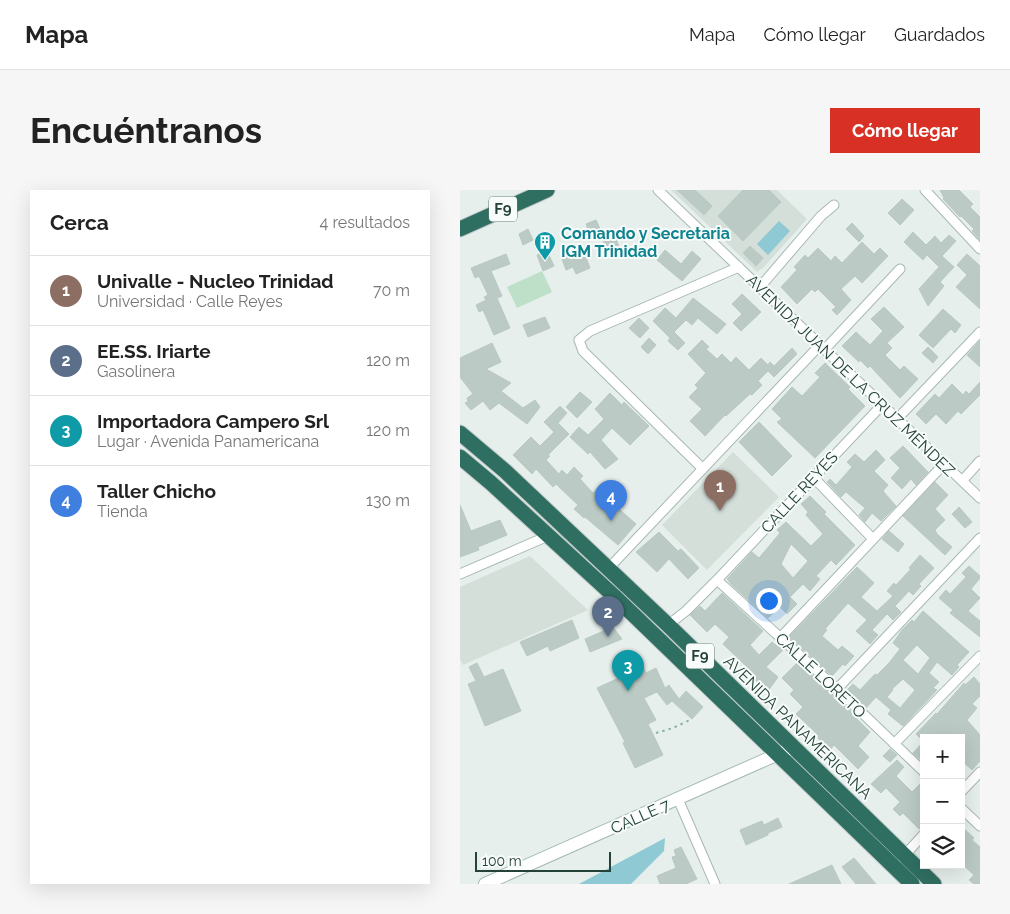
<!DOCTYPE html>
<html lang="es">
<head>
<meta charset="utf-8">
<style>
	:root { --surface:#fff; --page:#f6f6f6; --text:#222; --muted:#767676; --line:#e0e0e0; --accent:#d93025 }
	body { margin:0; font-family:Raleway,sans-serif; background:var(--page); color:var(--text) }
	.controls { position:absolute; right:15px; bottom:15px; display:grid; overflow:hidden; border-radius:0px; box-shadow:0 5px 20px #0002 }
	.controls button { width:45px; height:45px; display:grid; place-items:center; padding:0; border:0; border-bottom:1px solid var(--line); background:var(--surface); color:var(--text); font:25px sans-serif }
	.scale { position:absolute; left:15px; bottom:12px; width:136px; box-sizing:border-box; padding-left:5px; border:2px solid #24423a; border-top:0; font-size:14px; line-height:18px; white-space:nowrap; color:#24423a; -webkit-text-stroke:4px #f7fbf9; paint-order:stroke }
	.you { position:absolute; left:308px; top:410px; width:18px; height:18px; margin:-12px; border:4px solid #fff; border-radius:50%; background:#1a73e8; box-shadow:0 0 0 8px #1a73e833 }
	.badge { display:grid; place-items:center; width:32px; height:32px; border-radius:50%; background:var(--accent); color:#fff; font-size:16px; font-weight:700 }
	.pin { position:absolute; translate:-50% -41px; filter:drop-shadow(0 1px 2px #0008) }
	.pin::after { content:''; position:absolute; top:26px; width:18px; height:15px; background:inherit; clip-path:polygon(0 0,100% 0,50% 100%) }
	.list { margin:0; padding:0; list-style:none }
	h2 { display:flex; justify-content:space-between; align-items:center; height:65px; margin:0; padding:0 20px; font-size:21px }
	h2 small { font-size:16px; font-weight:400; color:var(--muted) }
	.list li { display:grid; grid-template-columns:32px 1fr auto; gap:15px; align-items:center; box-sizing:border-box; height:70px; padding:0 20px; border-top:1px solid var(--line) }
	.list b { display:block; font-size:19px; white-space:nowrap }
	.list p { margin:0; font-size:16px; white-space:nowrap; color:var(--muted) }
	.list em { font-size:16px; font-style:normal; color:var(--muted) }
	.icon { flex:none; width:28px; height:28px; fill:none; stroke:currentColor; stroke-width:2; stroke-linecap:round; stroke-linejoin:round }
	.map { position:relative; flex:none; width:520px; height:694px; overflow:hidden; border-radius:0px }
	header { display:flex; align-items:center; gap:30px; box-sizing:border-box; height:70px; padding:0 25px; background:var(--surface); border-bottom:1px solid var(--line) }
	header strong { font-size:24px }
	nav { display:flex; gap:28px; margin-inline-start:auto; font-size:18px }
	.intro { display:flex; align-items:center; justify-content:space-between; box-sizing:border-box; height:120px; padding:0 30px }
	h1 { margin:0; font-size:35px }
	.button { padding:12px 22px; border-radius:0px; background:var(--accent); color:#fff; font-size:18px; font-weight:700 }
	main { display:flex; gap:30px; padding:0 30px }
	aside { flex:1; background:var(--surface); border-radius:0px; box-shadow:0 5px 20px #0002 }
	.map>svg:first-child { display:block }
	.built { fill:#d4dfda }
	.green { fill:#bfe0c8 }
	.water { fill:#8ec9d4 }
	.building { fill:#bbcac4; stroke:#b8c9c2; fill-rule:evenodd }
	.lines { fill:none; stroke-linecap:round; stroke-linejoin:round }
	.street-casing { stroke:#a8b8b2; stroke-width:11 }
	.secondary-casing { stroke:#a4bbb3; stroke-width:14 }
	.highway-casing { stroke:#c2cac8; stroke-width:17 }
	.path { stroke:#86b3a5; stroke-width:2; stroke-dasharray:2.5 4; stroke-linecap:butt }
	.street { stroke:#fff; stroke-width:9 }
	.secondary { stroke:#fff; stroke-width:12 }
	.highway { stroke:#2f6f62; stroke-width:15 }
	.labels { text-anchor:middle; stroke-width:4; stroke-linejoin:round; paint-order:stroke }
	.shield { fill:#f7fbf9; stroke:#637a73; stroke-width:1 }
	.shield-label { font-size:15px; font-weight:bold; fill:#24423a }
	.culture-label { font-size:16px; font-weight:bold; fill:#0d838f; stroke:#f7fbf9; text-anchor:start }
	.street-label { font-size:16px; fill:#24423a; stroke:#f7fbf9 }
</style>
</head>
<body>
<header>
<strong>Mapa</strong>
<nav><a>Mapa</a><a>Cómo llegar</a><a>Guardados</a></nav>
</header>
<div class="intro"><h1>Encuéntranos</h1><a class="button">Cómo llegar</a></div>
<main>
<aside>
<h2>Cerca<small>4 resultados</small></h2>
<ul class="list">
<li><span class="badge" style="background:#8d6e63">1</span><div><b>Univalle - Nucleo Trinidad</b><p>Universidad · Calle Reyes</p></div><em>70 m</em></li>
<li><span class="badge" style="background:#5c6f8a">2</span><div><b>EE.SS. Iriarte</b><p>Gasolinera</p></div><em>120 m</em></li>
<li><span class="badge" style="background:#0f9aa8">3</span><div><b>Importadora Campero Srl</b><p>Lugar · Avenida Panamericana</p></div><em>120 m</em></li>
<li><span class="badge" style="background:#3f7fe0">4</span><div><b>Taller Chicho</b><p>Tienda</p></div><em>130 m</em></li>
</ul>
</aside>
<div class="map">
<svg width="520" height="694" viewBox="0 0 520 694">
	<rect width="100%" height="100%" fill="#e6efeb"/>
	<path class="built" d="M211,0H317L347,29L304,77L297,82Z
		M273,262L319,307L247,380L202,335Z
		M70,366L128,420L3,475L0,469V397Z"/>
	<path class="green" d="M82,81L92,102L57,118L47,97Z"/>
	<path class="water" d="M319,31L330,41L308,65L297,54Z
		M205,648L204,661L171,694H119Z"/>
	<path class="building" d="M217,0H235L252,16L244,25Z
		M283,0H309L321,12L283,51L258,26Z
		M480,0H499L513,14L510,17L520,27V50L512,41L514,39L501,26L500,27L483,9L484,8Z
		M442,9L454,20L440,35L428,23Z
		M136,30L142,43L131,48L126,34Z
		M392,33L404,46L399,52L386,39Z
		M68,39L73,50L63,55L59,44Z
		M453,42L466,55L475,46L481,53L489,45L496,51L482,66L494,77L480,92L484,96L468,116L459,99L479,77L467,65L463,70L444,52Z
		M155,46L159,57L146,61L143,50Z
		M402,52L414,64L420,58L428,66L402,93L395,86L381,99L391,110L377,125L372,120L376,117L358,99L355,102L352,99L337,114L321,97L337,80L334,77L345,65L348,68L358,58L371,71L375,66L382,73Z
		M290,56L303,68L296,76L283,63Z
		M205,60L221,74L232,61L241,69L222,91L197,70Z
		M87,61L94,76L83,81L77,65Z
		M46,64L50,74L31,81L42,106L37,108L50,138L34,145L23,120L19,122L16,115L26,110L24,107L28,105L19,86L15,88L11,78Z
		M507,64L520,76V119L496,97L507,85L497,75Z
		M113,65L115,69L125,65L130,78L116,84L113,77L106,80L102,69Z
		M282,104L301,122L281,141L273,133L282,124L272,114Z
		M233,108L266,134L257,144L238,128L232,135L226,130L214,142L225,153L218,160L208,151L210,148L193,131L205,118L216,128Z
		M424,117L444,137L427,153L432,158L425,165L440,180L444,176L458,189L440,208L410,176L408,178L400,170L399,172L382,156L396,142L410,155L423,141L411,129Z
		M483,119L501,135L495,143L491,139L473,158L459,145Z
		M85,127L90,138L68,147L63,135Z
		M179,128L189,138L180,148L169,138Z
		M189,148L196,155L188,164L181,157Z
		M242,150L249,157L246,159L257,169L262,164L271,173L276,167L289,180L301,168L308,175L310,172L314,176L332,158L337,164L314,187L308,181L298,191L302,195L292,205L290,204L266,226L265,225L245,246L230,231L242,219L229,207L238,198L235,195L246,183L228,164Z
		M520,151V177L507,165Z
		M32,153L41,172L26,179L51,193L41,201L63,218L75,210L80,217L67,234L39,213L30,220L23,211L11,220L5,213L8,212L7,208L13,204L0,187V168Z
		M468,157L478,167L473,173L462,163Z
		M365,173L390,197L388,199L405,216L355,268L317,232L322,229L312,219L332,197L342,206L360,187L355,183Z
		M520,192V205L501,224L498,221L486,234L476,224L466,234L456,224L475,204L479,208L492,194L503,205L506,201L509,204Z
		M120,202L132,212L117,228L106,217Z
		M150,203L162,215L164,212L189,236L170,255L152,238L141,250L158,269L145,279L130,262L128,264L110,247L119,237L128,245L144,229L135,219Z
		M100,216L107,223L98,233L109,244L88,265L90,266L86,270L99,284L102,280L107,285L114,277L123,286L120,289L133,303L141,294L147,300L143,305L176,334L158,355L125,327L124,328L114,319L118,315L96,294L93,297L76,279L72,284L53,265L71,247L80,256L94,242L84,232Z
		M299,232L332,266L312,286L279,252Z
		M443,256L468,282L456,295L451,289L442,299L431,288L440,278L430,268Z
		M416,260L425,270L414,281L428,295L423,301L436,316L421,331L412,323L405,332L399,325L405,318L386,302L381,307L367,292L370,289L376,295L392,277L387,272L395,264L404,272Z
		M475,292L488,305L475,319L485,330L475,340L477,344L492,357L485,365L443,326Z
		M350,306L366,322L364,324L395,355L376,375L371,370L356,386L360,389L350,401L343,394L330,407L337,414L327,424L320,417L308,428L271,394L267,389L292,362L299,368L320,343L317,340L326,332L351,356L363,344L346,325L348,322L341,314ZM331,354L348,371L333,388L321,374Z
		M0,315L11,341L40,330L47,345L18,357L19,360L0,367Z
		M499,317L512,332L505,338L492,324Z
		M429,341L444,354L438,362L422,349Z
		M199,342L218,361L221,359L239,378L228,389L209,369L197,382L176,362Z
		M460,365L474,378L459,394L461,396L453,405L449,401L435,416L441,422L433,430L427,424L412,440L418,445L410,454L396,441L407,430L388,413L365,439L367,440L362,446L378,460L382,456L394,466L385,476L383,474L372,486L329,447L397,377L414,393L401,407L417,421L433,406L427,401L434,393L436,395L451,379L449,378Z
		M509,376L520,386V388L511,399L520,408L508,421L520,431V447L490,423L493,420L479,408L486,400L490,404L506,387L502,383Z
		M262,403L303,441L290,455L299,465L312,452L317,456L318,454L324,459L306,477L318,487L308,501L298,493L285,479L287,477L263,454L269,447L255,434L247,442L230,425L240,416L245,421Z
		M463,421L509,462L497,475L499,477L492,485L477,472L469,483L479,492L473,498L477,500L443,536L428,524L431,520L416,507L406,518L387,500L393,494L400,500L415,484L417,485L429,473L440,459L433,453L442,440L452,430L454,432ZM457,455L470,468L458,484L443,470ZM443,489L455,500L440,518L427,507L433,500L432,499Z
		M112,430L119,448L90,461L88,456L67,466L60,452Z
		M153,437L162,449L130,462L125,449Z
		M338,472L398,528L397,529L410,542L398,556L409,567L398,579L374,555L370,560L358,548L359,546L336,524L343,517L330,504L334,500L322,488Z
		M17,473L24,487L43,479L61,521L25,536L8,494L16,491L9,477Z
		M183,477L186,483L196,478L205,498L209,495L219,509L226,501L243,517L232,529L212,511L207,515L197,502L184,508L196,530L188,534L203,565L175,578L163,553L165,552L137,498Z
		M514,487L520,494V506L512,514L517,518L507,530L520,545V571L512,580L501,570V548H460L456,544L476,523L477,524L504,493L505,495Z
		M464,551V573L453,563Z
		M430,559L437,565L430,572L423,566Z
		M437,570L444,577L436,586L452,602L464,590V634L459,639L443,623L440,626L433,619L440,612L426,598L421,603L411,594Z
		M318,628L322,637L308,643V645L286,655L280,640L302,631L304,635Z
		M501,636L514,648L512,650L520,657V694H514L509,690L514,685L501,673Z
		M221,657L237,689L226,694H200L197,686L216,678L212,667L216,666L214,660Z
		M394,668L416,694H396L382,677Z
		M372,675L381,694H329Z"/>
	<g class="lines">
		<g class="street-casing">
			<path id="street" d="M198,0L520,308
				M465,0L520,59
				M300,97L361,26L374,15
				M365,159L440,79
				M437,229L520,142
				M242,278L123,161L119,150L130,141L279,77
				M353,287L413,349
				M502,291L520,271
				M148,379L360,155
				M0,384L88,346
				M257,390L377,499L464,582
				M208,435L226,421L257,390L422,215
				M320,448L484,274
				M377,499L520,348
				M434,554L520,466
				M501,602L520,582
				M218,609L255,694
				M501,618L520,636
				M442,668L464,644"/>
		</g>
		<g class="secondary-casing">
			<path id="secondary" d="M25,694L334,557"/>
		</g>
		<g class="highway-casing">
			<path id="highway" d="M0,39L87,0
				M0,243L45,281L208,435L474,694
				M0,267L31,293L154,406L452,694"/>
		</g>
		<path class="path" d="M196,543L213,538L230,530"/>
		<use href="#street" class="street"/>
		<use href="#secondary" class="secondary"/>
		<use href="#highway" class="highway"/>
	</g>
	<defs>
		<g id="building-pin" transform="scale(1.125)"><path d="M0 17L-7.5 6A9.5 9.5 0 1 1 7.5 6Z" fill="#0f9aa8" stroke="#f7fbf9"/><path d="M-4-6H4V6H1V3H-1V6H-4ZM-2.5-4.3h1.7v1.8h-1.7ZM.8-4.3h1.7v1.8H.8ZM-2.5-1h1.7V.8h-1.7ZM.8-1h1.7V.8H.8Z" fill="#fff"/></g>
	</defs>
	<g fill-rule="evenodd">
		<use href="#building-pin" x="85" y="52"/>
	</g>
	<g class="labels">
		<g class="shield">
			<rect x="29" y="6.5" width="28" height="25" rx="4"/>
			<rect x="226" y="453.5" width="28" height="25" rx="4"/>
		</g>
		<g class="shield-label">
			<text x="43" y="24">F9</text>
			<text x="240" y="471">F9</text>
		</g>
		<g class="culture-label">
			<text x="101" y="49">Comando y Secretaria<tspan x="101" dy="18">IGM Trinidad</tspan></text>
		</g>
		<g class="street-label">
			<text transform="translate(391 185) rotate(44)" y="6">AVENIDA JUAN DE LA CRUZ MÉNDEZ</text>
			<text transform="translate(339 302) rotate(-47)" y="6">CALLE REYES</text>
			<text transform="translate(361 485) rotate(43)" y="6">CALLE LORETO</text>
			<text transform="translate(338 537) rotate(44)" y="6">AVENIDA PANAMERICANA</text>
			<text transform="translate(180 626) rotate(-24)" y="6">CALLE 7</text>
		</g>
	</g>
</svg>
<div class="controls">
<button>+</button>
<button>−</button>
<button><svg class="icon" aria-label="layers" viewBox="0 0 24 24"><path d="M12 4l9 5-9 5-9-5zM3 14l9 5 9-5"/></svg></button>
</div>
<div class="scale">100 m</div>
<div class="you"></div>
<div class="pin badge" style="left:260px;top:321px;background:#8d6e63">1</div>
<div class="pin badge" style="left:148px;top:447px;background:#5c6f8a">2</div>
<div class="pin badge" style="left:168px;top:501px;background:#0f9aa8">3</div>
<div class="pin badge" style="left:151px;top:331px;background:#3f7fe0">4</div>
</div>
</main>
</body>
</html>
